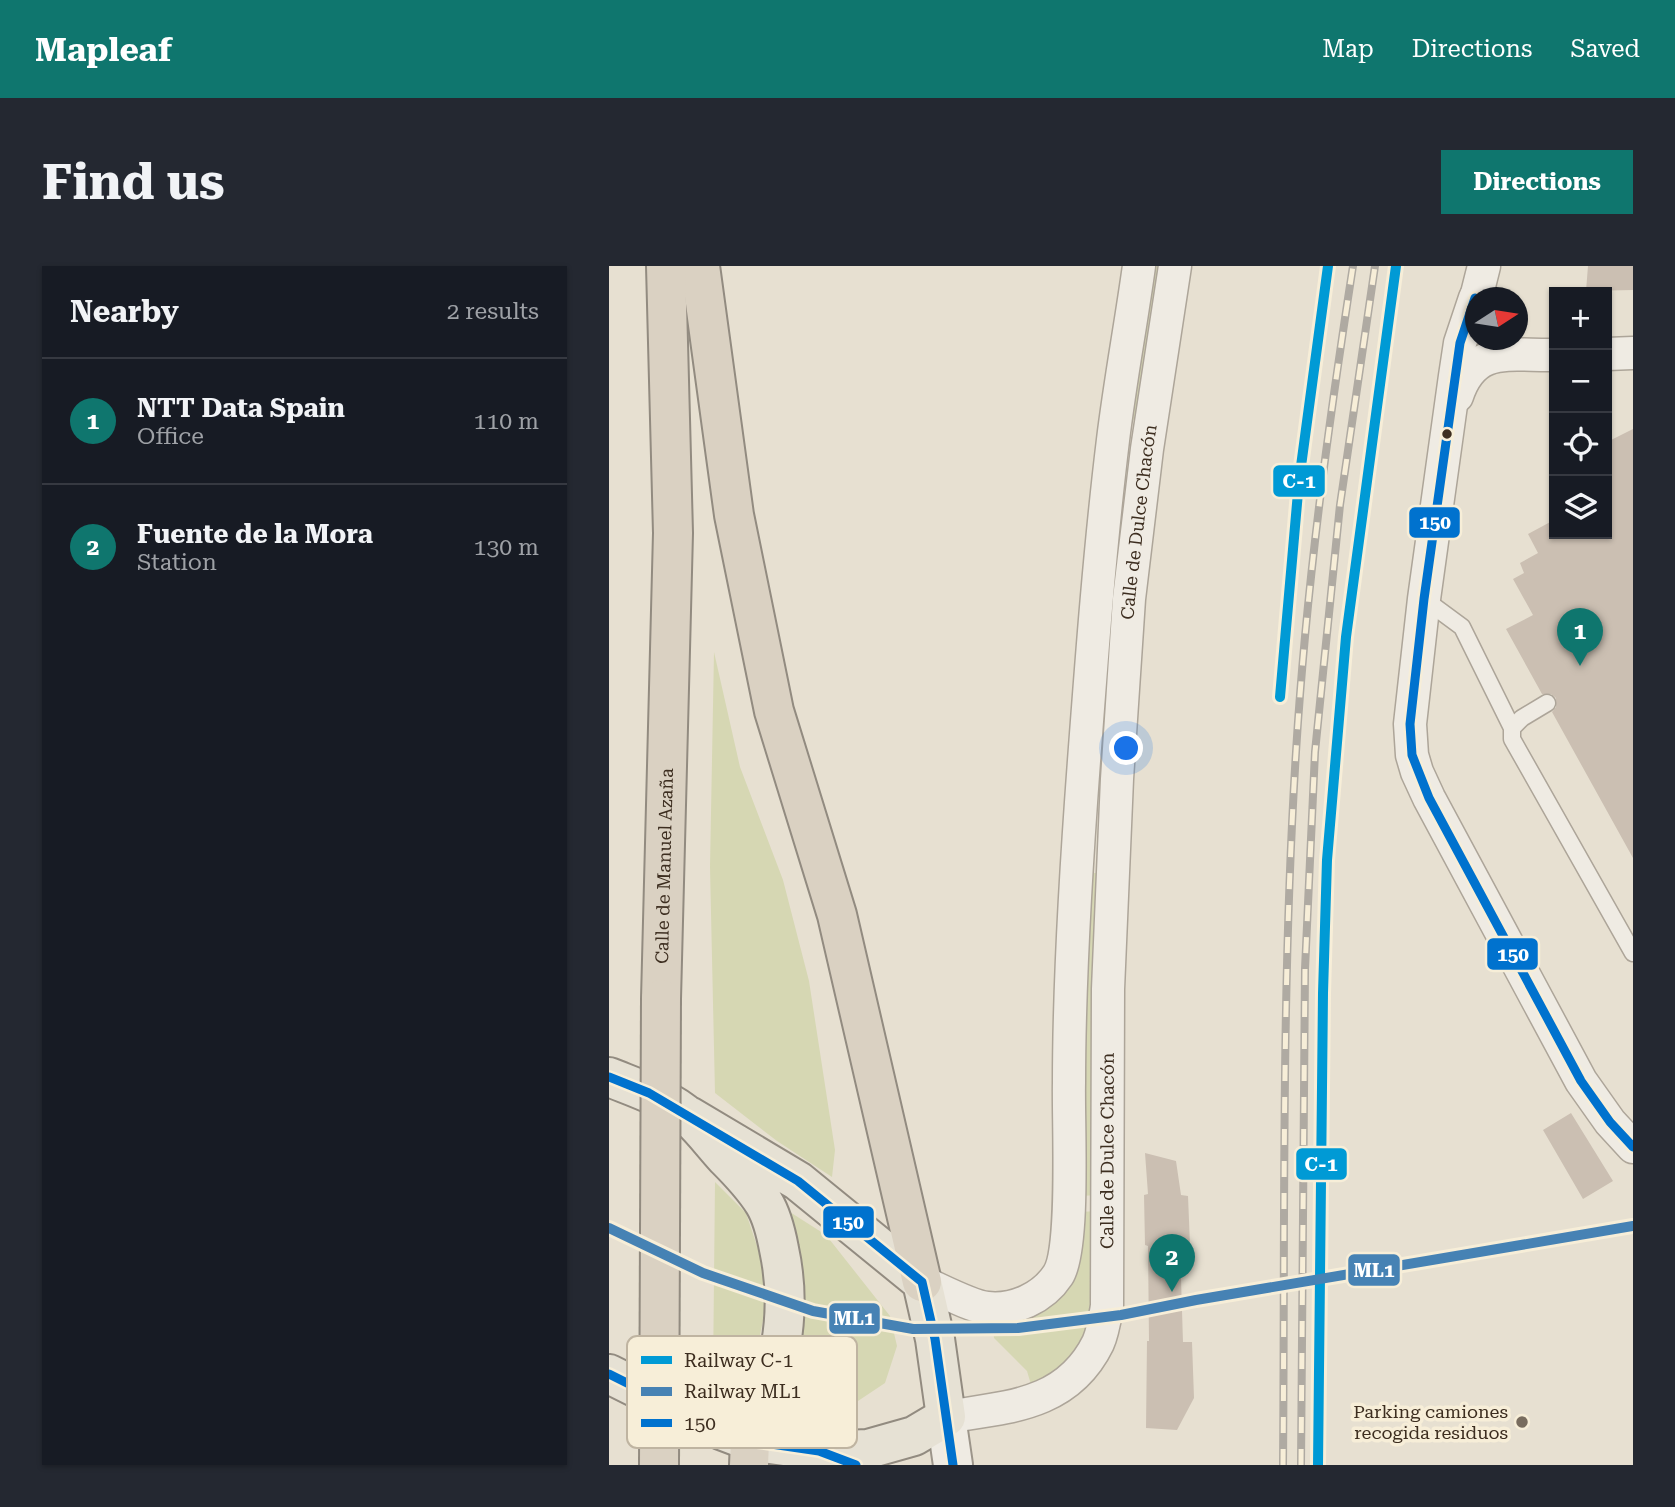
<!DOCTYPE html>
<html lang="en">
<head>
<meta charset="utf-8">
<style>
	:root { --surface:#171b24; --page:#242831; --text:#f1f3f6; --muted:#9ea1a6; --line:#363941; --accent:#0f766e }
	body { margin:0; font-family:"Roboto Serif",serif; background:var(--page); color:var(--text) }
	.controls { position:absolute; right:21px; top:21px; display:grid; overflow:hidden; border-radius:0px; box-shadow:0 2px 5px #0004 }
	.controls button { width:63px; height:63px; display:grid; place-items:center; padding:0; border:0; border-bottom:2px solid var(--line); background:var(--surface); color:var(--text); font:35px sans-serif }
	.compass { position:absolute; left:856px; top:21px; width:63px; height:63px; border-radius:50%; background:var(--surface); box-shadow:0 2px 5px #0004; rotate:78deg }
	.you { position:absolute; left:518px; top:483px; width:24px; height:24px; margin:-18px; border:5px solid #fff; border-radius:50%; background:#1a73e8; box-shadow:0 0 0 10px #1a73e833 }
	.badge { display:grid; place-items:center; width:46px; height:46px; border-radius:50%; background:var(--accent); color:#fff; font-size:23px; font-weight:700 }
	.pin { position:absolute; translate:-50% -58px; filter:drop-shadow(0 2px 4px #0008) }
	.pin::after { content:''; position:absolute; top:37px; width:24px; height:21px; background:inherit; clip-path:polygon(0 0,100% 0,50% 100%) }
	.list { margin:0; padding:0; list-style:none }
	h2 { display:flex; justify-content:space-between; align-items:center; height:91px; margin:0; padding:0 28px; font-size:30px }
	h2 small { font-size:23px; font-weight:400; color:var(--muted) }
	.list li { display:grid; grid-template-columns:46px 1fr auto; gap:21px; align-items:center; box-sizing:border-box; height:126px; padding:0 28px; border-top:2px solid var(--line) }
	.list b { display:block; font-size:26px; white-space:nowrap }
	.list p { margin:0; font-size:23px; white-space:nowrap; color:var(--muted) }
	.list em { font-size:23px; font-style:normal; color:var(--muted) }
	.icon { flex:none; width:38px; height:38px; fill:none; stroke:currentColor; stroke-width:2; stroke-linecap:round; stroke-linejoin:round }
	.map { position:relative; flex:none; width:1024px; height:1199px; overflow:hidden; border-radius:0px }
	header { display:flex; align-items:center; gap:42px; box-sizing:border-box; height:98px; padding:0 35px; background:var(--accent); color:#fff }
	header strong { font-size:33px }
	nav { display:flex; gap:38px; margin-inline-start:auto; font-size:24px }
	.intro { display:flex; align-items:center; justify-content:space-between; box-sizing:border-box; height:168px; padding:0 42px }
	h1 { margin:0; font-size:49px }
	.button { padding:18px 32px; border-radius:0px; background:var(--accent); color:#fff; font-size:24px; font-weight:700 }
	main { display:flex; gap:42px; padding:0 42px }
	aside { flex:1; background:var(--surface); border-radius:0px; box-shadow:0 2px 5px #0004 }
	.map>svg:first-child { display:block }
	.green { fill:#d6d7b3 }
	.building { fill:#cbbfb2 }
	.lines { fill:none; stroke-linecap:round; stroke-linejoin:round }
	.lane-casing { stroke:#ada599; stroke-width:19 }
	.street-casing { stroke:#ada599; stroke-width:35 }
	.secondary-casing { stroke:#9c958a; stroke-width:42 }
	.primary-casing { stroke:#928b80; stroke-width:42 }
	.highway-casing { stroke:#928b80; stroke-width:42 }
	.lane { stroke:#efebe3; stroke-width:16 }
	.street { stroke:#efebe3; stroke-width:32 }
	.secondary { stroke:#efebe3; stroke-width:38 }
	.primary { stroke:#e6e1d4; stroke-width:38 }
	.highway { stroke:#dad1c2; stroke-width:38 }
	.rail-casing { stroke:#afaaa2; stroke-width:8 }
	.rail { stroke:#f7eed8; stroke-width:5; stroke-dasharray:16; stroke-linecap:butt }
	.highway-bridge-casing { stroke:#928b80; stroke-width:42; stroke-linecap:butt }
	.highway-bridge { stroke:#dad1c2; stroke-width:38 }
	.bus-1-casing { stroke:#f7eed8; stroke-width:14 }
	.bus-1 { stroke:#0072ce; stroke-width:9 }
	.rail-1-casing { stroke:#f7eed8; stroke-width:16 }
	.rail-2-casing { stroke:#f7eed8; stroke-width:16 }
	.rail-1 { stroke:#009ad5; stroke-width:10 }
	.rail-2 { stroke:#4682b4; stroke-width:10 }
	.bus-dot { fill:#3d2e20; stroke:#f7eed8; stroke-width:2.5 }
	.poi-dot { fill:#786c5e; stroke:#f7eed8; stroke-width:2.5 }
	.labels { text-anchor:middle; stroke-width:7; stroke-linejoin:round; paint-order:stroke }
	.street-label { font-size:18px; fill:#3d2e20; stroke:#f7eed8 }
	.poi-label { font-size:18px; fill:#3d2e20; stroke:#f7eed8; text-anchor:end }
	.key { fill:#f7eed8; stroke:#bfb4a1; stroke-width:2 }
	.key-label { font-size:19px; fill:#3d2e20 }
	.line-badge { stroke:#f7eed8; stroke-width:2.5 }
	.badge-label { font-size:19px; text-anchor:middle; font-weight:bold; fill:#fff }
</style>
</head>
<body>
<header>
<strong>Mapleaf</strong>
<nav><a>Map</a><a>Directions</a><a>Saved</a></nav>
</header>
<div class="intro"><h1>Find us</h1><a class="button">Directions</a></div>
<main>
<aside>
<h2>Nearby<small>2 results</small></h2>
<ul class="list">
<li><span class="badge">1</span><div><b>NTT Data Spain</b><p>Office</p></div><em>110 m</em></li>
<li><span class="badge">2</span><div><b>Fuente de la Mora</b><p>Station</p></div><em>130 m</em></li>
</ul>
</aside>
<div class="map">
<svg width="1024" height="1199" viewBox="0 0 1024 1199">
	<rect width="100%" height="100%" fill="#e7e0d1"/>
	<path class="green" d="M542,0H557L527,155L523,153L520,147Z
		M105,386L131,501L174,614L200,715L226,884L223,911L168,875L106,827L101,601Z
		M478,607H496L488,929L472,930Z
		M106,916L137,947L153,995L158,1019L155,1050L142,1112L129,1130L104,1109Z
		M162,934L217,969L281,1050L288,1080L276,1117L243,1139L193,1151L162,1146Z
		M488,945L483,1059L460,1098L423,1122L418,1105L385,1072L384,1060C431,1056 465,1035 472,985C473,972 472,959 472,946Z"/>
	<path class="building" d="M979,0H1024V24L977,25Z
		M1024,163V592L943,446L947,441V432L942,428H933L897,363L924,349L904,313L915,307L911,297L929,287L919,268L945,254V268H998V176Z
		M962,847L1004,915L974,933L934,864Z
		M536,887L567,895L572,929L579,930L581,979L571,981L574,1076H583L585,1132L568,1164L537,1162L538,1075H540L539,980L536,979L535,929L539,928Z"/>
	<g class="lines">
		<g class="lane-casing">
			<path id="lane" d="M815,333L853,361L903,462
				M938,437L913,452L903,462V473L1024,687"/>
		</g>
		<g class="street-casing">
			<g id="street">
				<path d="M866,32L851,77L846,110L815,333L801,458L803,489L808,506L820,532L972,815L1001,856L1024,881"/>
				<path d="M867,32L875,0"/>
				<path d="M998,88L1024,87"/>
				<path d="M848,130C865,78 901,90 945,89"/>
				<path d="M313,1016C330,1023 361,1040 378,1042C405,1045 434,1032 449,1009C466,983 459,855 460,817C460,710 467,602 475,495C483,388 491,281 504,174C511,116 522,58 530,0"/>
				<path id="s1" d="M337,1151C398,1141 458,1140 489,1077C494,1066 496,1052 498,1040L499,723L508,513L520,333L538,183L566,0"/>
			</g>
		</g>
		<g class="secondary-casing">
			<path id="secondary" d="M337,1151L344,1199"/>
		</g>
		<g class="primary-casing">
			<path id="primary" d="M0,811C27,822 59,832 81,852C94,864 105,879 117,892C130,905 145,921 155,937C163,950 167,967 170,983C185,1052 169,1110 141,1175
				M0,1108L112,1164L141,1175L210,1185L259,1183L305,1170L337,1151L326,1073L313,1016L189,915L80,850"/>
		</g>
		<g class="highway-casing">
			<g id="highway">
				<path d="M91,0L125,249L165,445L228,649L313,1016"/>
				<path id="s2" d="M52,733L64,267L57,0"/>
				<path d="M140,1199L141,1175"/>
			</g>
		</g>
		<use href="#lane" class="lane"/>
		<use href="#street" class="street"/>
		<use href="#secondary" class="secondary"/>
		<use href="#primary" class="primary"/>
		<use href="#highway" class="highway"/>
		<g class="rail-casing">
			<path id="rail" d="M674,1199C676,962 672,723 687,486C697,323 719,161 744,0
				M692,1199L696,703L706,486L731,239L766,0"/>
		</g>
		<use href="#rail" class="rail"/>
		<g class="highway-bridge-casing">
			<path id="highway-bridge" d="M50,1199L52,733"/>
		</g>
		<use href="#highway-bridge" class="highway-bridge"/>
		<g class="bus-1-casing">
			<path id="bus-1" d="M866,32L851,77L815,333L801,458L803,489L820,532L972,815L1001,856L1024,881
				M0,811L40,827L189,915L313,1016L326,1073L344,1199
				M0,1108L112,1164L141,1175L210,1185L247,1199"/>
		</g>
		<use href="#bus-1" class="bus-1"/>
		<g class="rail-1-casing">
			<path id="rail-1" d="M671,431L690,215L719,0
				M709,1199L714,727L718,594L737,371L787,0"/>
		</g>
		<g class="rail-2-casing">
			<path id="rail-2" d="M0,962L94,1007L204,1045L304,1063L409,1062L512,1049L587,1034L1024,960"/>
		</g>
		<use href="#rail-1" class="rail-1"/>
		<use href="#rail-2" class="rail-2"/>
	</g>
	<circle class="bus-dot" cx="838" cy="168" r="6"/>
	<circle class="poi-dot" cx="913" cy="1156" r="7"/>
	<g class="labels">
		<g class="street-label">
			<text dy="6" stroke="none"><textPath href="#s1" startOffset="1001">Calle de Dulce Chacón</textPath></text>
			<text dy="6" stroke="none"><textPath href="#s2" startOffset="133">Calle de Manuel Azaña</textPath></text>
			<text dy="6" stroke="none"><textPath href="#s1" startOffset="371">Calle de Dulce Chacón</textPath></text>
		</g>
		<g class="poi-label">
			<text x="899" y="1152">Parking camiones<tspan x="899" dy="21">recogida residuos</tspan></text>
		</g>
	</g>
	<rect x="18" y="1070" width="230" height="112" rx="10" class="key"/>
	<rect x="32" y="1090" width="31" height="8" fill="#009ad5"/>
	<rect x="32" y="1121" width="31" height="9" fill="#4682b4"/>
	<rect x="32" y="1153" width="31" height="8" fill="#0072ce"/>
	<g class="key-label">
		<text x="75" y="1101">Railway C-1</text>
		<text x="75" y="1132">Railway ML1</text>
		<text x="75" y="1164">150</text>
	</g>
	<g class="line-badge">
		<rect x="663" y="198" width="54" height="34" rx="7" fill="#009ad5"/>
		<rect x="799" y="240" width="53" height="33" rx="7" fill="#0072ce"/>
		<rect x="877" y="671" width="53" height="34" rx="7" fill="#0072ce"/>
		<rect x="686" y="881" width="53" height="34" rx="7" fill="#009ad5"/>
		<rect x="213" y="939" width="53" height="34" rx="7" fill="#0072ce"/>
		<rect x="738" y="987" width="54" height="34" rx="7" fill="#4682b4"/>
		<rect x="219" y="1036" width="53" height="33" rx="7" fill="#4682b4"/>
	</g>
	<g class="badge-label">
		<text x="690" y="222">C-1</text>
		<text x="826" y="263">150</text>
		<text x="904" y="695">150</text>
		<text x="712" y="905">C-1</text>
		<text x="239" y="963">150</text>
		<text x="765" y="1011">ML1</text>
		<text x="245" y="1059">ML1</text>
	</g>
</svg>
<div class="controls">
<button>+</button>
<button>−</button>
<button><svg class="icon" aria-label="locate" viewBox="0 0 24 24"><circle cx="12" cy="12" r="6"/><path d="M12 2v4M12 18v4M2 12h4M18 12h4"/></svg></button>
<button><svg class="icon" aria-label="layers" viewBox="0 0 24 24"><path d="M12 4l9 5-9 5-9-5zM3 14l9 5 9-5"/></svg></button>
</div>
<svg class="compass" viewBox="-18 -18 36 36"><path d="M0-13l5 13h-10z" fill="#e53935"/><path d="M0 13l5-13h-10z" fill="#9ea1a6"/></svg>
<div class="you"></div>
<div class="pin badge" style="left:971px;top:400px">1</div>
<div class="pin badge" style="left:563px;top:1026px">2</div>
</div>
</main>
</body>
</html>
